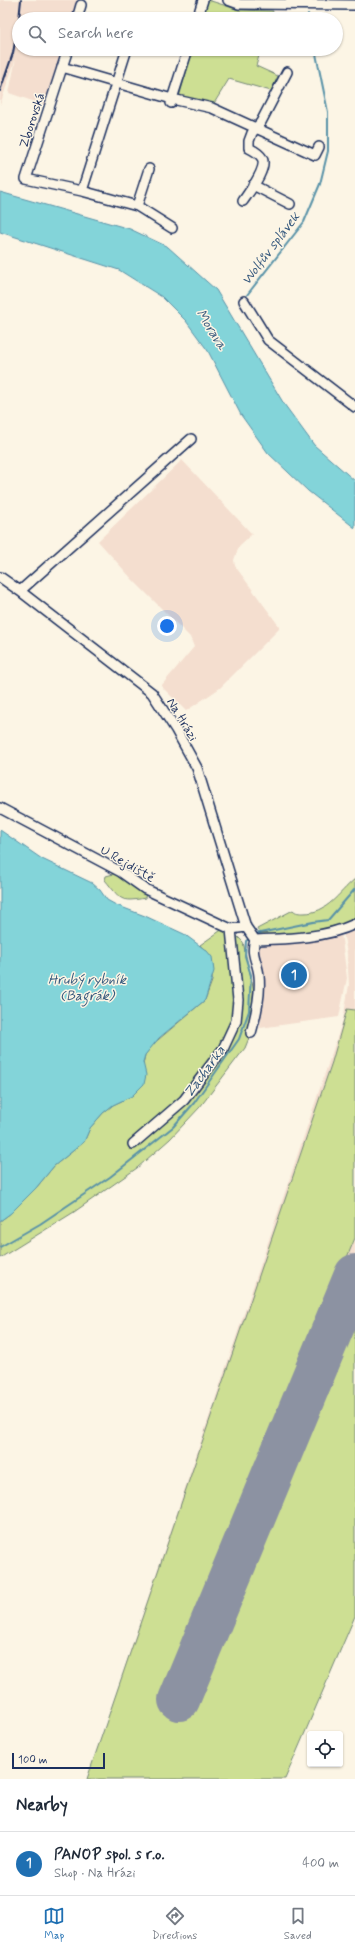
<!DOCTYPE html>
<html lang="en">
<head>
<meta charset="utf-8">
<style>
	:root { --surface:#fff; --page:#f6f6f7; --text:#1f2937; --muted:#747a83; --line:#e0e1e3; --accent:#1f6fb2 }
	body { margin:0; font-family:Mynerve,sans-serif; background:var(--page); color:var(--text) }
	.controls { position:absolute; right:12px; bottom:12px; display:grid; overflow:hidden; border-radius:4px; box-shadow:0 1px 3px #0004 }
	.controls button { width:36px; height:36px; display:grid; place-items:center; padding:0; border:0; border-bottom:1px solid var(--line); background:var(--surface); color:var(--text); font:20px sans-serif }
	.scale { position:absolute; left:12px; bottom:10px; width:93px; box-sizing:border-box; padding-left:4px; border:2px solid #1b2f5e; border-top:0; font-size:11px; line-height:14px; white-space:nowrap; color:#1b2f5e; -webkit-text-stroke:3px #fcf5e5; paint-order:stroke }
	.you { position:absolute; left:167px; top:626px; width:14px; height:14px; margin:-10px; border:3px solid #fff; border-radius:50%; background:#1a73e8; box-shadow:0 0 0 6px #1a73e833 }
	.badge { display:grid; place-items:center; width:26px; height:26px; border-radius:50%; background:var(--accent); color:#fff; font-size:13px; font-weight:700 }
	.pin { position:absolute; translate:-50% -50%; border:2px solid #fff; box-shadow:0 1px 4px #0006 }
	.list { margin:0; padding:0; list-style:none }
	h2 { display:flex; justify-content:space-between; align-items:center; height:52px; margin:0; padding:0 16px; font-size:17px }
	h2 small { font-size:13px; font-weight:400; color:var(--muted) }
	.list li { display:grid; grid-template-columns:26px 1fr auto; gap:12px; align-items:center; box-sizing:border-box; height:64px; padding:0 16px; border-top:1px solid var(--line) }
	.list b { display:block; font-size:15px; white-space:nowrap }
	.list p { margin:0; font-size:13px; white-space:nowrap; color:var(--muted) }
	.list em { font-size:13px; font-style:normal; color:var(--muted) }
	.icon { flex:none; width:22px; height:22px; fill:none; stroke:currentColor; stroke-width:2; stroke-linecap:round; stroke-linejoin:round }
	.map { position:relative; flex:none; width:355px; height:1779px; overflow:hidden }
	.search { position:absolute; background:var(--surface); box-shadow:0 1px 3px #0004; left:12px; right:12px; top:12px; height:44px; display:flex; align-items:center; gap:10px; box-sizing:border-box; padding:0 14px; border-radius:22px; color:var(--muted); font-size:15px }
	.sheet { height:116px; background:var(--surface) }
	nav { display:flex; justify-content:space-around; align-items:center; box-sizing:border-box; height:56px; border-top:1px solid var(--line); background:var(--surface); font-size:11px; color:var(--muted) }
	nav a { display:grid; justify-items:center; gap:2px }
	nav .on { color:var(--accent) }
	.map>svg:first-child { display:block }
	.built { fill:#f4decf }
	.green { fill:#cddf93; stroke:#748778 }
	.water { fill:#83d4d9; stroke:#5992a8 }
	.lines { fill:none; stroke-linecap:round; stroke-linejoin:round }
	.stream { stroke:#5992a8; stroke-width:2 }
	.runway { stroke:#8c92a2; stroke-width:42 }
	.minor-casing { stroke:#1b2f5e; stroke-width:12 }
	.minor { stroke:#fcf5e5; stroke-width:9 }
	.rail { stroke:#1b2f5e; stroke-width:2 }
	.labels { text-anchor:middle; stroke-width:3; stroke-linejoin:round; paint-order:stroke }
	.street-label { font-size:13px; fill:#1b2f5e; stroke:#fcf5e5 }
	.water-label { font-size:14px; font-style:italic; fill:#35587d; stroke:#fcf5e5 }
</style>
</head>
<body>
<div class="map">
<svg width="355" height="1779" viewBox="0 0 355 1779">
	<rect width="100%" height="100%" fill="#fcf5e5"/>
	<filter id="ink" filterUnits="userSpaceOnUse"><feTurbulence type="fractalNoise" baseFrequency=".025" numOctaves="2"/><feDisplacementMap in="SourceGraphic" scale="8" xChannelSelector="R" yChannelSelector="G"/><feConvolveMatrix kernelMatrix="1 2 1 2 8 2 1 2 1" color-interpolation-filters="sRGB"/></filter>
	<g filter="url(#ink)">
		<path class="built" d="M0,0H79L74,19H19V49H65L47,106L9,93L16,58L0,105Z
			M182,460L252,534L239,546L234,560L235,566L279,626V629L220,688L186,711L161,686L194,647L190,637L132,579L98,541Z
			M355,925V1610L282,1779H87L343,1020L349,985L347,953L343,932Z
			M341,933L347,978L339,1017L260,1028L262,1001L255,950L267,941Z"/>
		<path class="green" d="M208,0L239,10L273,11L271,19H203Z
			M193,49H261L256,66L278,76L271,91L229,79L213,105L179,97Z
			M121,872L146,893L145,898C119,903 121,899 105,880L106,876Z
			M355,879V920C327,933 291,934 261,936L257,929L293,910C296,913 299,913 304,913C328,913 338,893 355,879Z
			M227,926L243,942L255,996L251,1033L245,1048L200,1107L170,1139L137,1168L74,1212L0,1258V1221L11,1213L36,1188L54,1166L84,1142L90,1128L103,1113L113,1105L124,1100L143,1065L145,1055L152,1045L205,1000L212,981L213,965L211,957L200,945Z
			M347,1009L355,1010V1238L165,1696L193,1708L355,1315V1616L285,1779H87L332,1062Z"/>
		<path class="water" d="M0,192L130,229L168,247L216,290L284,404L314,445L355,481V528L308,491L268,453L241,415L208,351L186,321L162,297L119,270L0,232Z
			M0,830L42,859L92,883L100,890L107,900L116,905L145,916L184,934L207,951L212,957L214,971L205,1000L159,1038L145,1055L143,1062L146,1075L144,1084L132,1096L113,1105L103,1113L90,1128L84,1142L54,1166L36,1188L11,1213L0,1221Z"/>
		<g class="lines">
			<path class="stream" d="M308,14L309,19
				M247,295L304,222L320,184L328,151V112L315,49
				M255,934L313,922L328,920L355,889
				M0,1247L40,1224L110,1177L173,1127L194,1103L239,1039L249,1011L251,975L245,956L246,941L250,938"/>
			<path class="runway" d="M179,1700L355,1275"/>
			<g class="minor-casing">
				<path id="minor" d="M228,0L239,4L355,5
					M77,19L81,5
					M197,19L203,0
					M68,49L26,179L82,191L137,206L172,228
					M62,67L172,99L188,49
					M171,103L172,99L212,108L315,155L319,147
					M253,185L290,204
					M82,191L127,49
					M243,201C249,192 268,168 262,158C259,153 253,150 249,148V141L252,133L261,122L287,72
					M137,206L149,169
					M244,301L268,340L355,407
					M0,577L20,591L152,693L176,730L197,768L246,927L255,940
					M20,591L191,439
					M0,808L121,872L145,889L231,929L246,927
					M255,940C288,939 325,938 355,924
					M251,1033C256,1015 261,995 259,976C258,962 250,955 255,940
					M133,1144L184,1100L223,1049L236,1021L238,1000L231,929"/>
			</g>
			<use href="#minor" class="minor"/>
			<path class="rail" d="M19,19L21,0
				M0,91L13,53L19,20"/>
		</g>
	</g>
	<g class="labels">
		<g class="street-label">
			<text transform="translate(31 120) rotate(-72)" y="5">Zborovská</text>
			<text transform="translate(183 719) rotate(59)" y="5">Na Hrázi</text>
			<text transform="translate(128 863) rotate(30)" y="5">U Rejdiště</text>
		</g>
		<g class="water-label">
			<text transform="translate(270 248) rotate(-53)" y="5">Wolfův splávek</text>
			<text transform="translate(212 329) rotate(58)" y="5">Morava</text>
			<text x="87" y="984">Hrubý rybník<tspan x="87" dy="16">(Bagrák)</tspan></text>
			<text transform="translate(204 1071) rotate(-54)" y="5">Zacharka</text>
		</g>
	</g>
</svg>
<div class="controls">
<button><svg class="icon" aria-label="locate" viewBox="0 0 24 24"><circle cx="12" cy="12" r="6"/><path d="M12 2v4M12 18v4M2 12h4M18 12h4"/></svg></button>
</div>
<div class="scale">100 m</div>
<div class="you"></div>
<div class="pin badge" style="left:294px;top:975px">1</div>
<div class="search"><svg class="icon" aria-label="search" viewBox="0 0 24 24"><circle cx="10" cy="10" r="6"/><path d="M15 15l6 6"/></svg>Search here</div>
</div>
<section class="sheet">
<h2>Nearby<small></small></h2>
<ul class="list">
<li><span class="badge">1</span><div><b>PANOP spol. s r.o.</b><p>Shop · Na Hrázi</p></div><em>400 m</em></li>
</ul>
</section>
<nav>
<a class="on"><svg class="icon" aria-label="map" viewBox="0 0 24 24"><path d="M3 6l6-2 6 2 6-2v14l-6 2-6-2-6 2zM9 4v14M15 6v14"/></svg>Map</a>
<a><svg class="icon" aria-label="directions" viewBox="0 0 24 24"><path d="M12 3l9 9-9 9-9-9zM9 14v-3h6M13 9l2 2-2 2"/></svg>Directions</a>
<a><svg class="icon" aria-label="saved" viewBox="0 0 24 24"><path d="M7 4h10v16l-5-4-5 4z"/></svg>Saved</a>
</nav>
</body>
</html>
